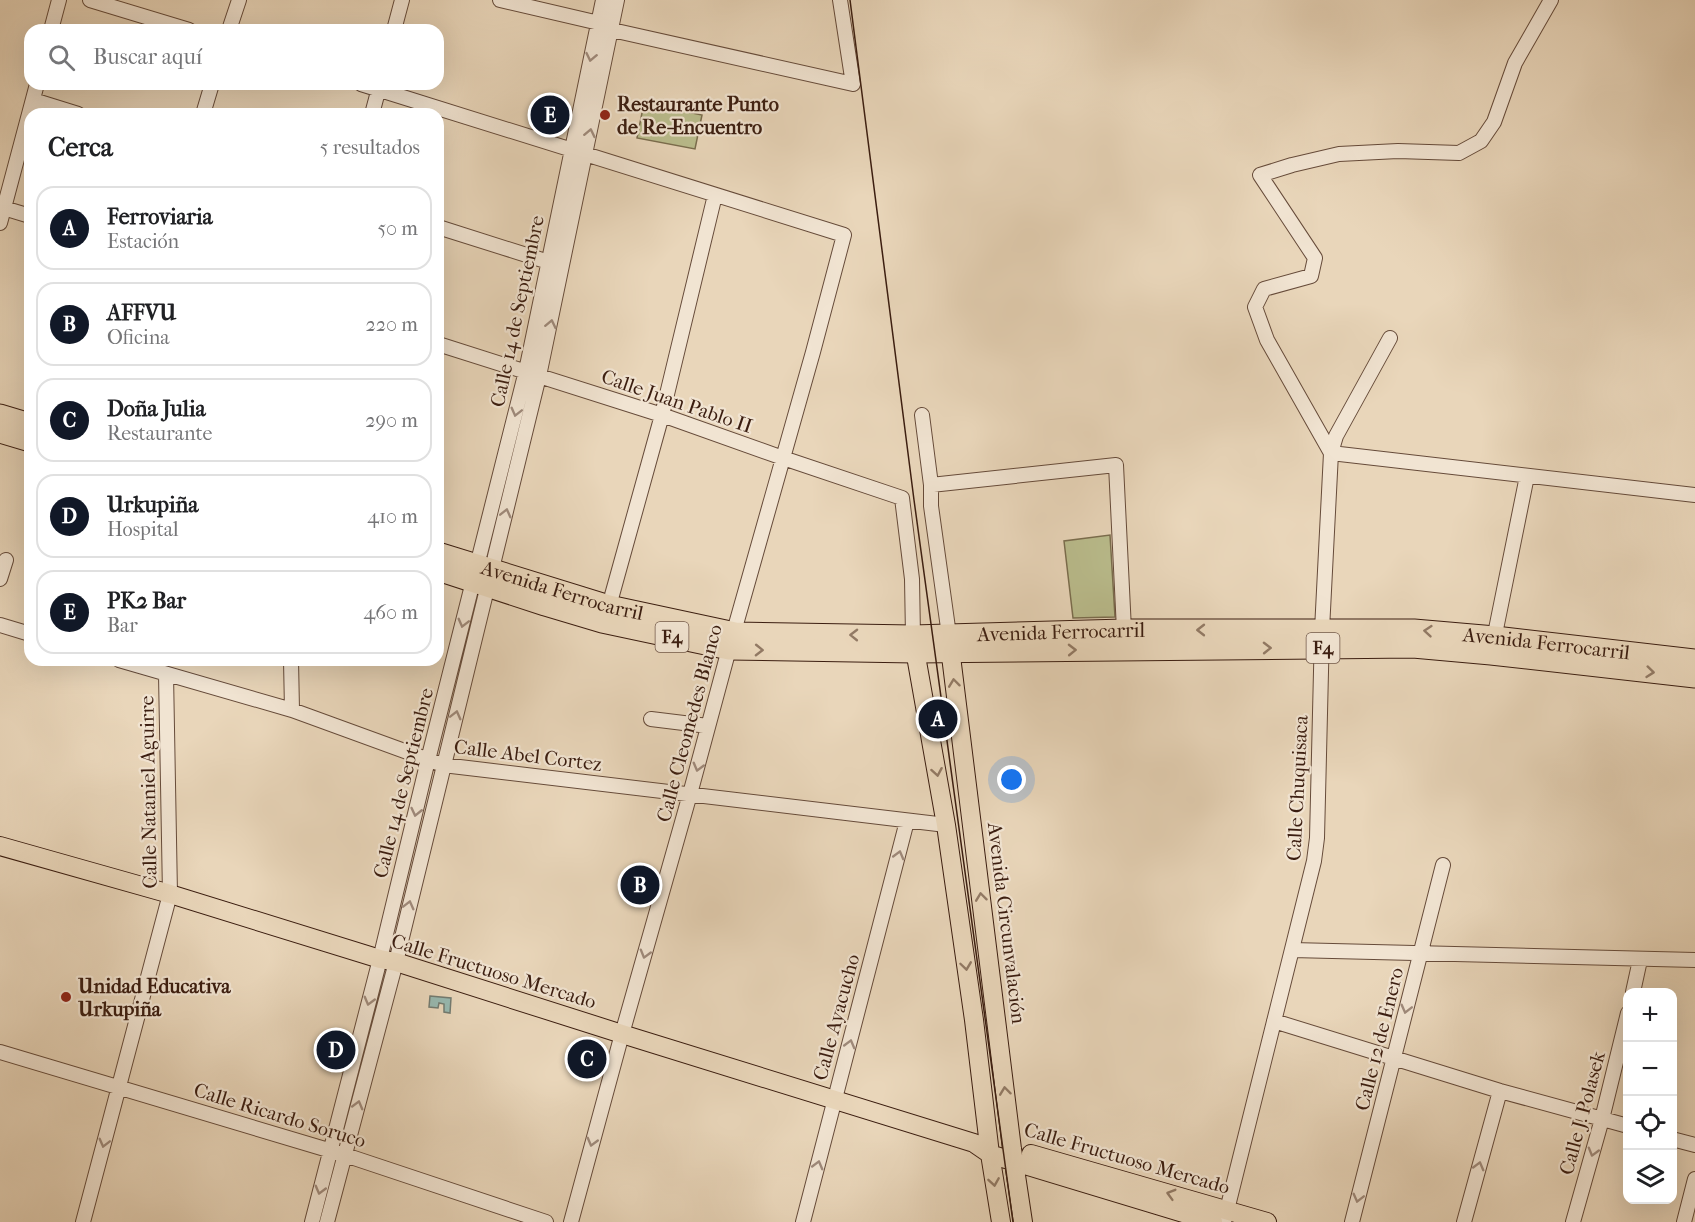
<!DOCTYPE html>
<html lang="es">
<head>
<meta charset="utf-8">
<style>
	:root { --surface:#fff; --page:#f2f2f2; --text:#202124; --muted:#757577; --line:#e0e0e0; --accent:#111827 }
	body { margin:0; font-family:"IM FELL French Canon",serif; background:var(--page); color:var(--text) }
	.controls { position:absolute; right:18px; bottom:18px; display:grid; overflow:hidden; border-radius:12px; box-shadow:0 6px 24px #0002 }
	.controls button { width:54px; height:54px; display:grid; place-items:center; padding:0; border:0; border-bottom:2px solid var(--line); background:var(--surface); color:var(--text); font:30px sans-serif }
	.you { position:absolute; left:1012px; top:780px; width:21px; height:21px; margin:-15px; border:4px solid #fff; border-radius:50%; background:#1a73e8; box-shadow:0 0 0 9px #1a73e833 }
	.badge { display:grid; place-items:center; width:39px; height:39px; border-radius:50%; background:var(--accent); color:#fff; font-size:20px; font-weight:700 }
	.pin { position:absolute; translate:-50% -50%; border:3px solid #fff; box-shadow:0 2px 6px #0006 }
	.list { margin:0; padding:0; list-style:none }
	h2 { display:flex; justify-content:space-between; align-items:center; height:78px; margin:0; padding:0 24px; font-size:26px }
	h2 small { font-size:20px; font-weight:400; color:var(--muted) }
	.list li { display:grid; grid-template-columns:39px 1fr auto; gap:18px; align-items:center; box-sizing:border-box; height:84px; margin:0 12px 12px; padding:0 12px; border:2px solid var(--line); border-radius:18px }
	.list b { display:block; font-size:22px; white-space:nowrap }
	.list p { margin:0; font-size:20px; white-space:nowrap; color:var(--muted) }
	.list em { font-size:20px; font-style:normal; color:var(--muted) }
	.icon { flex:none; width:33px; height:33px; fill:none; stroke:currentColor; stroke-width:2; stroke-linecap:round; stroke-linejoin:round }
	.map { position:relative; flex:none; width:1695px; height:1222px; overflow:hidden }
	.search { position:absolute; background:var(--surface); box-shadow:0 6px 24px #0002; left:24px; top:24px; width:420px; height:66px; display:flex; align-items:center; gap:15px; box-sizing:border-box; padding:0 21px; border-radius:18px; color:var(--muted); font-size:22px }
	.panel { position:absolute; background:var(--surface); box-shadow:0 6px 24px #0002; left:24px; top:108px; width:420px; height:558px; border-radius:18px }
	.map>svg:first-child { display:block }
	.green { fill:#babd8d; stroke:#7a6d4e; stroke-width:1.5 }
	.water { fill:#97b9b1; stroke:#727b71; stroke-width:1.5 }
	.lines { fill:none; stroke-linecap:round; stroke-linejoin:round }
	.minor-casing { stroke:#664b3a; stroke-width:16 }
	.major-casing { stroke:#3b1d10; stroke-width:20 }
	.highway-casing { stroke:#3b1d10; stroke-width:23 }
	.minor { stroke:#f1e4d2; stroke-width:14 }
	.major { stroke:#e9d6ba; stroke-width:18 }
	.highway { stroke:#e9d6ba; stroke-width:21 }
	.tram { stroke:#3b1d10; stroke-width:1.5 }
	.oneway { stroke:#9f8a7b }
	.oneway2 { stroke:#927a65 }
	.poi-dot { fill:#8f2418; stroke:#f1e4d2; stroke-width:2 }
	.labels { text-anchor:middle; stroke-width:4.5; stroke-linejoin:round; paint-order:stroke }
	.shield { fill:#f1e4d2; stroke:#72594a; stroke-width:1.5 }
	.shield-label { font-size:18px; font-weight:bold; fill:#3b1d10 }
	.poi-label { font-size:20px; font-weight:bold; fill:#3b1d10; stroke:#f1e4d2; text-anchor:start }
	.street-label { font-size:20px; fill:#3b1d10; stroke:#f1e4d2 }
</style>
</head>
<body>
<div class="map">
<svg width="1695" height="1222" viewBox="0 0 1695 1222">
	<rect width="100%" height="100%" fill="#e9d6ba"/>
	<filter id="stains"><feTurbulence type="fractalNoise" baseFrequency=".00333" numOctaves="4"/><feColorMatrix values="0 0 0 0 .2 0 0 0 0 .09 0 0 0 0 .02 0 0 0 .5 -.17"/></filter>
	<radialGradient id="worn" r=".72"><stop offset=".6" stop-color="#630" stop-opacity="0"/><stop offset="1" stop-color="#630" stop-opacity=".3"/></radialGradient>
	<path class="green" d="M644,103L702,115L695,149L637,138Z
		M1110,535L1115,617L1073,618L1064,541Z"/>
	<path class="water" d="M430,996L451,998L450,1013L444,1012V1004L439,1003L438,1008L429,1007Z"/>
	<g class="lines">
		<g class="minor-casing">
			<path id="minor" d="M90,0L189,30
				M500,0L599,23L612,30L853,84L840,0
				M51,30L59,0
				M229,30L239,0
				M394,30L402,0
				M361,84L844,235L813,352L729,649L690,794L622,1034L571,1222
				M33,100L78,114
				M203,114L212,84
				M372,114L380,84
				M0,207L30,216
				M0,223L37,84
				M438,227L555,264
				M438,344L662,415L783,458L902,498L912,579L913,636
				M922,415L931,485V506L949,635
				M1331,453L1267,340L1255,307L1264,289L1311,276L1315,258L1260,175L1292,165L1339,154L1398,151L1459,153L1481,141L1494,122L1515,63L1551,0
				M1331,453L1695,495
				M931,485L1116,465L1124,630
				M0,579L6,560
				M609,606L662,415L715,195
				M0,625L30,634
				M1493,644L1527,476
				M119,660L292,710L443,765L946,825
				M291,660L292,710
				M651,719L708,726
				M1292,950L1695,960
				M1633,992L1640,960
				M1274,1021L1500,1091L1628,1126
				M0,1052L345,1155L546,1222
				M1672,1139L1695,1145
				M83,1222L170,894L166,674
				M312,1222L380,959L428,760L526,371L603,0
				M327,1222L396,962L539,376L617,0
				M803,1222L907,821
				M1224,1222L1314,861L1317,838L1322,630L1331,453L1336,436L1390,338
				M1352,1222L1443,865
				M1464,1222L1500,1091
				M1573,1222L1602,1119L1628,1013
				M1684,1222L1695,1179"/>
		</g>
		<g class="major-casing">
			<path id="major" d="M913,639L946,825L974,1020L990,1154L1001,1222
				M949,640L1012,1149L1023,1222
				M0,846L170,894L380,959L396,962L622,1034L974,1143L990,1154L1015,1162L1213,1222
				M1031,1154L1267,1222"/>
		</g>
		<g class="highway-casing">
			<g id="highway">
				<path d="M0,415L30,424"/>
				<path d="M0,432L30,441"/>
				<path id="s1" d="M438,553L609,606L735,633L913,636L1124,630H1414L1495,637L1695,660"/>
				<path d="M438,570L545,605L602,622L729,649L915,652L1413,647L1491,654L1695,677"/>
			</g>
		</g>
		<use href="#minor" class="minor"/>
		<use href="#major" class="major"/>
		<use href="#highway" class="highway"/>
		<path class="tram" d="M850,0L914,500L1013,1222"/>
	</g>
	<defs><path id="oneway-chevron" d="M-2-3.5L2.5 0L-2 3.5" fill="none" stroke-width="1.6" stroke-linecap="round" stroke-linejoin="round" transform="scale(1.5)"/></defs>
	<g class="oneway">
		<use href="#oneway-chevron" transform="translate(591 57) rotate(102)"/>
		<use href="#oneway-chevron" transform="translate(590 133) rotate(-78)"/>
		<use href="#oneway-chevron" transform="translate(551 324) rotate(-78)"/>
		<use href="#oneway-chevron" transform="translate(516 412) rotate(104)"/>
		<use href="#oneway-chevron" transform="translate(506 513) rotate(-76)"/>
		<use href="#oneway-chevron" transform="translate(463 623) rotate(104)"/>
		<use href="#oneway-chevron" transform="translate(456 715) rotate(-76)"/>
		<use href="#oneway-chevron" transform="translate(698 767) rotate(105)"/>
		<use href="#oneway-chevron" transform="translate(416 812) rotate(103)"/>
		<use href="#oneway-chevron" transform="translate(899 855) rotate(-75)"/>
		<use href="#oneway-chevron" transform="translate(409 905) rotate(-76)"/>
		<use href="#oneway-chevron" transform="translate(645 954) rotate(106)"/>
		<use href="#oneway-chevron" transform="translate(369 1001) rotate(105)"/>
		<use href="#oneway-chevron" transform="translate(1406 1009) rotate(104)"/>
		<use href="#oneway-chevron" transform="translate(850 1044) rotate(-75)"/>
		<use href="#oneway-chevron" transform="translate(358 1105) rotate(-75)"/>
		<use href="#oneway-chevron" transform="translate(592 1142) rotate(105)"/>
		<use href="#oneway-chevron" transform="translate(104 1143) rotate(104)"/>
		<use href="#oneway-chevron" transform="translate(1593 1152) rotate(106)"/>
		<use href="#oneway-chevron" transform="translate(818 1165) rotate(-75)"/>
		<use href="#oneway-chevron" transform="translate(1479 1166) rotate(-75)"/>
		<use href="#oneway-chevron" transform="translate(320 1190) rotate(105)"/>
		<use href="#oneway-chevron" transform="translate(1358 1198) rotate(104)"/>
	</g>
	<g class="oneway2">
		<use href="#oneway-chevron" transform="translate(1201 630) rotate(-180)"/>
		<use href="#oneway-chevron" transform="translate(1428 631) rotate(-175)"/>
		<use href="#oneway-chevron" transform="translate(854 635) rotate(-179)"/>
		<use href="#oneway-chevron" transform="translate(1267 648) rotate(-1)"/>
		<use href="#oneway-chevron" transform="translate(759 650) rotate(1)"/>
		<use href="#oneway-chevron" transform="translate(1072 650) rotate(-1)"/>
		<use href="#oneway-chevron" transform="translate(1650 672) rotate(6)"/>
		<use href="#oneway-chevron" transform="translate(954 683) rotate(-97)"/>
		<use href="#oneway-chevron" transform="translate(937 772) rotate(80)"/>
		<use href="#oneway-chevron" transform="translate(981 897) rotate(-97)"/>
		<use href="#oneway-chevron" transform="translate(966 966) rotate(82)"/>
		<use href="#oneway-chevron" transform="translate(1005 1091) rotate(-97)"/>
		<use href="#oneway-chevron" transform="translate(994 1182) rotate(81)"/>
		<use href="#oneway-chevron" transform="translate(1171 1194) rotate(-164)"/>
	</g>
	<g class="poi-dot">
		<circle cx="605" cy="115" r="6"/>
		<circle cx="66" cy="997" r="6"/>
	</g>
	<g class="labels">
		<g class="shield">
			<rect x="655.5" y="622" width="33" height="30" rx="4.5"/>
			<rect x="1306.5" y="633" width="33" height="30" rx="4.5"/>
		</g>
		<g class="shield-label">
			<text x="672" y="643">F4</text>
			<text x="1323" y="654">F4</text>
		</g>
		<g class="poi-label">
			<text x="617" y="111">Restaurante Punto<tspan x="617" dy="23">de Re-Encuentro</tspan></text>
			<text x="78" y="993">Unidad Educativa<tspan x="78" dy="23">Urkupiña</tspan></text>
		</g>
		<g class="street-label">
			<text transform="translate(517 311) rotate(-78)" y="7">Calle 14 de Septiembre</text>
			<text transform="translate(677 401) rotate(19)" y="7">Calle Juan Pablo II</text>
			<text dy="7" stroke="none"><textPath href="#s1" startOffset="130">Avenida Ferrocarril</textPath></text>
			<text dy="7" stroke="none"><textPath href="#s1" startOffset="634">Avenida Ferrocarril</textPath></text>
			<text dy="7" stroke="none"><textPath href="#s1" startOffset="1120">Avenida Ferrocarril</textPath></text>
			<text transform="translate(689 723) rotate(-75)" y="7">Calle Cleomedes Blanco</text>
			<text transform="translate(528 755) rotate(7)" y="7">Calle Abel Cortez</text>
			<text transform="translate(403 783) rotate(-76)" y="7">Calle 14 de Septiembre</text>
			<text transform="translate(1297 788) rotate(-87)" y="7">Calle Chuquisaca</text>
			<text transform="translate(148 792) rotate(-91)" y="7">Calle Nataniel Aguirre</text>
			<text transform="translate(1007 923) rotate(83)" y="7">Avenida Circunvalación</text>
			<text transform="translate(494 971) rotate(17)" y="7">Calle Fructuoso Mercado</text>
			<text transform="translate(836 1017) rotate(-75)" y="7">Calle Ayacucho</text>
			<text transform="translate(1379 1039) rotate(-76)" y="7">Calle 12 de Enero</text>
			<text transform="translate(1582 1113) rotate(-75)" y="7">Calle J. Polasek</text>
			<text transform="translate(280 1115) rotate(17)" y="7">Calle Ricardo Soruco</text>
			<text transform="translate(1127 1158) rotate(16)" y="7">Calle Fructuoso Mercado</text>
		</g>
	</g>
	<rect width="100%" height="100%" filter="url(#stains)"/>
	<rect width="100%" height="100%" fill="url(#worn)"/>
</svg>
<div class="controls">
<button>+</button>
<button>−</button>
<button><svg class="icon" aria-label="locate" viewBox="0 0 24 24"><circle cx="12" cy="12" r="6"/><path d="M12 2v4M12 18v4M2 12h4M18 12h4"/></svg></button>
<button><svg class="icon" aria-label="layers" viewBox="0 0 24 24"><path d="M12 4l9 5-9 5-9-5zM3 14l9 5 9-5"/></svg></button>
</div>
<div class="you"></div>
<div class="pin badge" style="left:938px;top:719px">A</div>
<div class="pin badge" style="left:640px;top:885px">B</div>
<div class="pin badge" style="left:587px;top:1059px">C</div>
<div class="pin badge" style="left:336px;top:1050px">D</div>
<div class="pin badge" style="left:550px;top:115px">E</div>
<div class="search"><svg class="icon" aria-label="search" viewBox="0 0 24 24"><circle cx="10" cy="10" r="6"/><path d="M15 15l6 6"/></svg>Buscar aquí</div>
<section class="panel">
<h2>Cerca<small>5 resultados</small></h2>
<ul class="list">
<li><span class="badge">A</span><div><b>Ferroviaria</b><p>Estación</p></div><em>50 m</em></li>
<li><span class="badge">B</span><div><b>AFFVU</b><p>Oficina</p></div><em>220 m</em></li>
<li><span class="badge">C</span><div><b>Doña Julia</b><p>Restaurante</p></div><em>290 m</em></li>
<li><span class="badge">D</span><div><b>Urkupiña</b><p>Hospital</p></div><em>410 m</em></li>
<li><span class="badge">E</span><div><b>PK2 Bar</b><p>Bar</p></div><em>460 m</em></li>
</ul>
</section>
</div>
</body>
</html>
